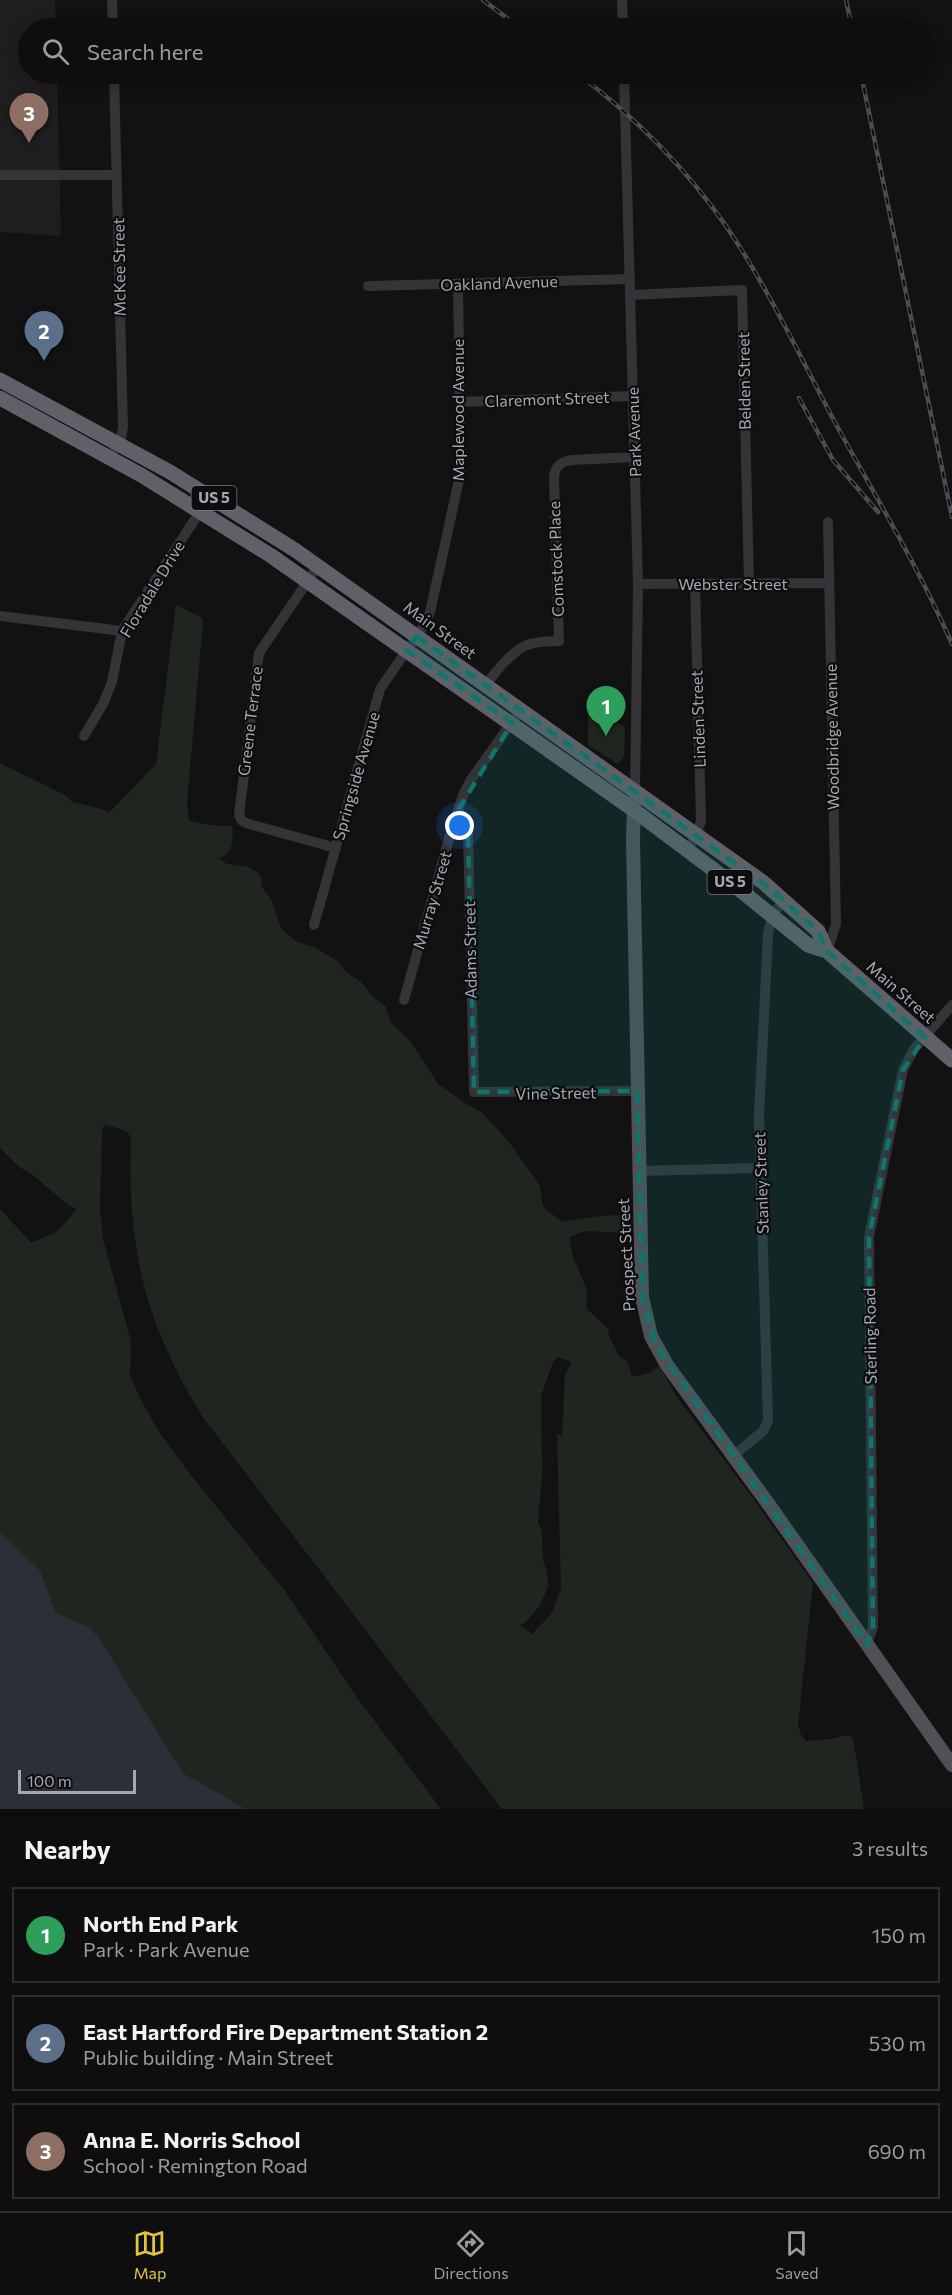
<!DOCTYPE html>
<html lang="en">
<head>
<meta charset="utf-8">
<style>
	:root { --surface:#0e0e0e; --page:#171717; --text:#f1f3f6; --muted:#9b9c9e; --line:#2e2e2e; --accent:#e1c53c }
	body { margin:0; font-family:Commissioner,sans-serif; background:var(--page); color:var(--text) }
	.scale { position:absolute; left:18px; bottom:15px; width:118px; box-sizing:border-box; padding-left:6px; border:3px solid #a5a7b3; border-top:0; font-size:16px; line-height:21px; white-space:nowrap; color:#a5a7b3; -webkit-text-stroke:4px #0d0d0e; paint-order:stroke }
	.you { position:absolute; left:460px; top:826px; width:21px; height:21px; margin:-15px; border:4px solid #fff; border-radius:50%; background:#1a73e8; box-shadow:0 0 0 9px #1a73e833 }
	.badge { display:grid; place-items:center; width:39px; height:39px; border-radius:50%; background:var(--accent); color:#fff; font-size:20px; font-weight:700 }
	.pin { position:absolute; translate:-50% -50px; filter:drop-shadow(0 2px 3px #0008) }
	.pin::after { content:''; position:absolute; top:32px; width:21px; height:18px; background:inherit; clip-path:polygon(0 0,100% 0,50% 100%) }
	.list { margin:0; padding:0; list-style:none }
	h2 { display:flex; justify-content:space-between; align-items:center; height:78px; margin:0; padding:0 24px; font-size:26px }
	h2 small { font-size:20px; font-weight:400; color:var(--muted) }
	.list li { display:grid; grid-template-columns:39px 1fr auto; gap:18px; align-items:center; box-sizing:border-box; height:96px; margin:0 12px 12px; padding:0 12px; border:2px solid var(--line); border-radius:0px }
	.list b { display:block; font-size:22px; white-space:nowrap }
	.list p { margin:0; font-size:20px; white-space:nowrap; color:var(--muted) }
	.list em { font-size:20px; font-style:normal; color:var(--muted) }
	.icon { flex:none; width:33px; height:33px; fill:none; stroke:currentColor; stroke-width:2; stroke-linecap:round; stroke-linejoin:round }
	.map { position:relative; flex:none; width:952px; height:1809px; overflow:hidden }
	.search { position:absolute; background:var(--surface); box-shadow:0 3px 15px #0003; left:18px; right:18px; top:18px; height:66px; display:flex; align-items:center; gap:15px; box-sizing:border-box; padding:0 21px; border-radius:33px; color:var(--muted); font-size:22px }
	.sheet { height:402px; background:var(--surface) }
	nav { display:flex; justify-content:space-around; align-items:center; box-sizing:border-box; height:84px; border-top:2px solid var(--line); background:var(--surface); font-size:16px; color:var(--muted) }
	nav a { display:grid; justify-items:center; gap:3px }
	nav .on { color:var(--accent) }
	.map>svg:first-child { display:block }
	.built { fill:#1e1e20 }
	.green { fill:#1f2620; fill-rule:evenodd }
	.water { fill:#2b3038 }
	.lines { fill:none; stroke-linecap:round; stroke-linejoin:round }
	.minor { stroke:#333338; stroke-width:10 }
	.major { stroke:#505057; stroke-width:14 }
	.highway { stroke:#606168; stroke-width:15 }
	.rail-casing { stroke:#4c4d53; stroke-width:4.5 }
	.rail { stroke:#0d0d0e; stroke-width:2; stroke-dasharray:7; stroke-linecap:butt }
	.marked { fill:#0f766e; fill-opacity:0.2; stroke:#0f766e; stroke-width:4.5; stroke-dasharray:12 8; stroke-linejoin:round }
	.labels { text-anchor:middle; stroke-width:4.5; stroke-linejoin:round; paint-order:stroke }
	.shield { fill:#0d0d0e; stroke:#777982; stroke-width:1.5 }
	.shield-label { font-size:15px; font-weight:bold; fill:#a5a7b3 }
	.street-label { font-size:16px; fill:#a5a7b3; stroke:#0d0d0e }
</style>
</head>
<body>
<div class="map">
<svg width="952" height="1809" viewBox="0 0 952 1809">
	<rect width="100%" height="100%" fill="#121213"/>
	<path class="built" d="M0,0H55L56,28H28V74H57L61,236L0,232Z"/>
	<path class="green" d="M176,605L202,618L203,621L187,802L189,821L209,825L232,826C233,840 234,853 219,858L227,864L248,867L258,873L261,877L262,887L272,901L281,928L295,941L316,948L339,962L345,971L361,982L373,997L386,1007L390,1022L411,1042L438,1084L468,1105L482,1112L512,1146L540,1186L542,1203L545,1209L563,1222C578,1219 616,1212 629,1217V1229L626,1233L585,1231L569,1237L572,1254L587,1290L586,1307L589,1311L608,1329L609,1336L619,1356L628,1362L632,1377L649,1373L659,1366L679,1400L752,1497L813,1583L798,1725L801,1735L806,1741L831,1739L848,1735L853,1738L864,1809H502L202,1416C144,1321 127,1247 131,1137L126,1131L107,1125H104L102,1131L100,1211L103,1239L131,1342L130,1376L144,1406L161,1435L190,1474L285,1591L358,1699L441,1809H246L211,1790L183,1773L99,1638L55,1613L9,1542L0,1532V1209L31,1243L58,1231L77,1209L68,1205L33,1175L19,1167L0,1148V763L65,795L73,802L105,810L109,813L156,764ZM558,1357L572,1363L565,1374L562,1437L557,1433L561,1589L552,1613L532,1634L520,1625L525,1623L539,1607L548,1587L547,1572L543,1560L542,1532L538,1522L542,1473L541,1396L553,1362Z
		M588,708L625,727L624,756L618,764L588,745Z"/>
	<path class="water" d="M0,1532L40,1571L56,1613L88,1627L99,1638L183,1773L246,1809H0Z"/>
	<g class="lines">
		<path class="minor" d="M112,0L113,28
			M622,0L623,28
			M114,74L123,427L121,438L115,449
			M624,74L638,584L635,792
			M0,175H117
			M368,286L630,279
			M630,295L742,290L749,584
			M460,402L633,396
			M318,566L259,653L239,815L242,821L249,824L336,848
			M638,584L829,583
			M0,616L122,631
			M486,685C496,671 513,649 530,644C539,641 550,642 559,641L554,476C556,465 562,461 572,460L635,457
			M84,736L103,704L112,682L122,631L201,510
			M458,810L467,823L468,833L474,1092L637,1091
			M687,850L696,836L701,821L695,584
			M314,925L380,689L423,627L430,612L461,471L458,285
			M827,951L836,924L828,522
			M404,1000L450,835L463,795L470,781L515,718
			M638,1171L760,1168
			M733,1456L763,1431L768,1421L759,1115L768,934L772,916L784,900
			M867,1645L873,1627L869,1237L903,1070L914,1049L952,1005"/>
		<path class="major" d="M634,802L633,841L642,1297L651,1336L667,1365L767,1502L952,1765"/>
		<path class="highway" d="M0,380L170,472L295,550L764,883L818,931L827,951
			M0,398L141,475L270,555L627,805L734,885L808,945L827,951L952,1060"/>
		<g class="rail-casing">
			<path id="rail" d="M483,0L520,28
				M846,0L852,28
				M578,74C635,117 685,167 726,226C769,289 802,361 838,428C877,499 920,570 952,644
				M861,74L952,517
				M799,398L833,460L878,512"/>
		</g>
		<use href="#rail" class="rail"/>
	</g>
	<path class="marked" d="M417,636L770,888L818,931L827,951L925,1037L903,1070L869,1237L873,1627L867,1645L656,1346L642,1297L637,1091L474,1092L468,833L458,810L512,723L406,650Z"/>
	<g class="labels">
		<g class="shield">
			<rect x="191.5" y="486" width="45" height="24" rx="4.5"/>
			<rect x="707.5" y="870" width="45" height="24" rx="4.5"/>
		</g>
		<g class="shield-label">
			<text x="214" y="503">US 5</text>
			<text x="730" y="887">US 5</text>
		</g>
		<g class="street-label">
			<text transform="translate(119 267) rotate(-91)" y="6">McKee Street</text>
			<text transform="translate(499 283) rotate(-2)" y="6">Oakland Avenue</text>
			<text transform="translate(744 381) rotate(-91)" y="6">Belden Street</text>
			<text transform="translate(547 399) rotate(-2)" y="6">Claremont Street</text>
			<text transform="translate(458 410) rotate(-90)" y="6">Maplewood Avenue</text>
			<text transform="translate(634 432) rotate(-92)" y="6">Park Avenue</text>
			<text transform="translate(556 559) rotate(-92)" y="6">Comstock Place</text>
			<text x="733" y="590">Webster Street</text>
			<text transform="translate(152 589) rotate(-59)" y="6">Floradale Drive</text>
			<text transform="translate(440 630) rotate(36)" y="6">Main Street</text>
			<text transform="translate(698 719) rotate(-92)" y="6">Linden Street</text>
			<text transform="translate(250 721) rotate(-83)" y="6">Greene Terrace</text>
			<text transform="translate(832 737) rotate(-91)" y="6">Woodbridge Avenue</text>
			<text transform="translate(356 776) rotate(-74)" y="6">Springside Avenue</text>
			<text transform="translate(432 900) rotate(-74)" y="6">Murray Street</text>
			<text transform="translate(470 950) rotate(-91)" y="6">Adams Street</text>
			<text transform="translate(901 992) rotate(41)" y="6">Main Street</text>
			<text transform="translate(556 1093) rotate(-1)" y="6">Vine Street</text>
			<text transform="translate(761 1183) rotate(-92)" y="6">Stanley Street</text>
			<text transform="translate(626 1255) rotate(-93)" y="6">Prospect Street</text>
			<text transform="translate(870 1336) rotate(-91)" y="6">Sterling Road</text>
		</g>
	</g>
</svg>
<div class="scale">100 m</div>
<div class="you"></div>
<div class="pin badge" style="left:606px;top:736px;background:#2e9e5b">1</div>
<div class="pin badge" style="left:44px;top:361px;background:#5c6f8a">2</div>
<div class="pin badge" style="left:29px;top:143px;background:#8d6e63">3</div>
<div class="search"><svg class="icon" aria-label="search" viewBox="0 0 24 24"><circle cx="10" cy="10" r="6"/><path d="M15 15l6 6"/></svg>Search here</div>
</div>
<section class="sheet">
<h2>Nearby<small>3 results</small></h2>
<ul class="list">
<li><span class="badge" style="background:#2e9e5b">1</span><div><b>North End Park</b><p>Park · Park Avenue</p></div><em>150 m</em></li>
<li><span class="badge" style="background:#5c6f8a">2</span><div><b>East Hartford Fire Department Station 2</b><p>Public building · Main Street</p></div><em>530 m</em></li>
<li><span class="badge" style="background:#8d6e63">3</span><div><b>Anna E. Norris School</b><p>School · Remington Road</p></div><em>690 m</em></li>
</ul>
</section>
<nav>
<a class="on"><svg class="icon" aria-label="map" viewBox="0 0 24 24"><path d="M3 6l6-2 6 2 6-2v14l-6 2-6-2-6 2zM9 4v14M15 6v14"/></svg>Map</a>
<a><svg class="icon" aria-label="directions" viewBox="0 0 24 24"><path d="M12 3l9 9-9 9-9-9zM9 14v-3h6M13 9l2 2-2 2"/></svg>Directions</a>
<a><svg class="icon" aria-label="saved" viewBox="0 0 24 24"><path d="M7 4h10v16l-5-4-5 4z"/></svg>Saved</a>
</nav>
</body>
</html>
